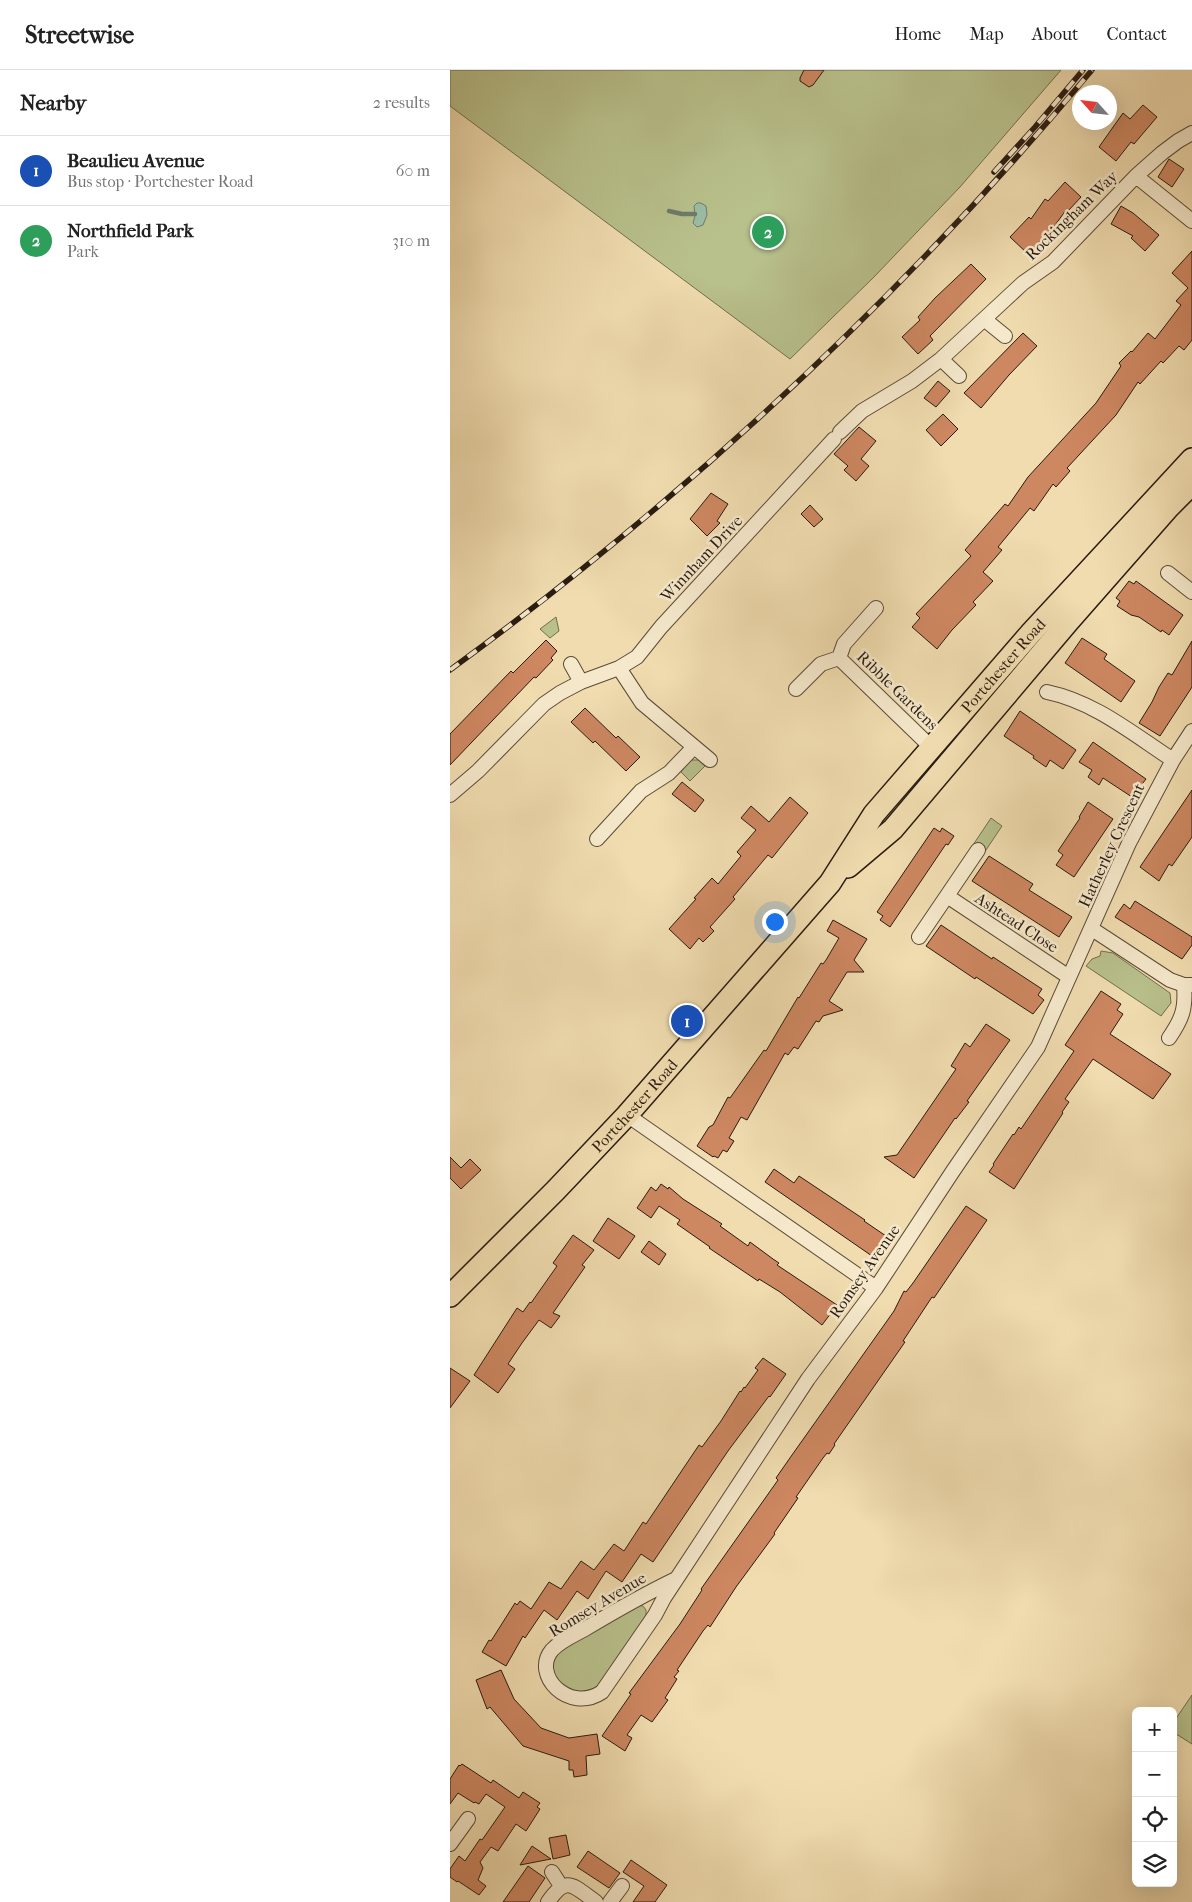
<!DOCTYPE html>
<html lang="en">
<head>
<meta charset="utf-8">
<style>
	:root { --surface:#fff; --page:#f6f6f6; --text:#222; --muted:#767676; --line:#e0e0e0; --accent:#8f2418 }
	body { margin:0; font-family:"IM FELL French Canon",serif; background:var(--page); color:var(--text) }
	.controls { position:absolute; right:15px; bottom:15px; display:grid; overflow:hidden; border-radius:8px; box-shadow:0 5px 20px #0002 }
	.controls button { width:45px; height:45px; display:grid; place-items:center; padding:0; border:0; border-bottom:1px solid var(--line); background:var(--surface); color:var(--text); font:25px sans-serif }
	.compass { position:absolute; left:622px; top:15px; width:45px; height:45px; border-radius:50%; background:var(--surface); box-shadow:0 5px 20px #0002; rotate:297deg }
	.you { position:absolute; left:324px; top:851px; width:18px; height:18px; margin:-12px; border:4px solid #fff; border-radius:50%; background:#1a73e8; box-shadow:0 0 0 8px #1a73e833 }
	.badge { display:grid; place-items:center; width:32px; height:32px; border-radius:50%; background:var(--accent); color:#fff; font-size:16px; font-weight:700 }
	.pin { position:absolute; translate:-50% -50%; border:2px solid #fff; box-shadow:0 1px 5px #0006 }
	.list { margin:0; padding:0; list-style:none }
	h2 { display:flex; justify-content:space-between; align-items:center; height:65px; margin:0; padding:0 20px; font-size:21px }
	h2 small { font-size:16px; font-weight:400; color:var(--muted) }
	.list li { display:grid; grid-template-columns:32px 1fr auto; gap:15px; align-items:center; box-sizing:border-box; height:70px; padding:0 20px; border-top:1px solid var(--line) }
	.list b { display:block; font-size:19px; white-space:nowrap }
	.list p { margin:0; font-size:16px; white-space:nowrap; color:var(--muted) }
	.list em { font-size:16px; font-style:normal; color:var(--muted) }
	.icon { flex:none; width:28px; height:28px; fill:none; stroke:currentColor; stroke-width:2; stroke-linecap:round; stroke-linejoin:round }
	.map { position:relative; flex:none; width:742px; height:1832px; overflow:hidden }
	header { display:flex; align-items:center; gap:30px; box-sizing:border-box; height:70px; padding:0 25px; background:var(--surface); border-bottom:1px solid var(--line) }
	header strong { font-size:24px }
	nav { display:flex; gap:28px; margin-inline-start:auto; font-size:18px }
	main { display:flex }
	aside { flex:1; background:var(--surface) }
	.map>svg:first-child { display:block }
	.green { fill:#b8c08b; stroke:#706e4e }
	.water { fill:#9bbca5; stroke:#6d7c6a }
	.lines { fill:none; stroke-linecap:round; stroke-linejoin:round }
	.stream { stroke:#6d7c6a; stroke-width:4.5 }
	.building { fill:#cd8761; stroke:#291b11 }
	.street-casing { stroke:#5b4b38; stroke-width:16 }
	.primary-casing { stroke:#291b11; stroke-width:24 }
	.street { stroke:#f5e8cb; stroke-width:14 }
	.primary { stroke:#f0dcaf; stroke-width:21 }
	.rail-casing { stroke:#291b11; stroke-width:5.5 }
	.rail { stroke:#f5e8cb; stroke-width:4; stroke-dasharray:11; stroke-linecap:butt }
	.labels { text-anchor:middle; stroke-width:5; stroke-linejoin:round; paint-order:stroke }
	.street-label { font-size:16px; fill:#291b11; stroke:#f5e8cb }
</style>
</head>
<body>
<header>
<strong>Streetwise</strong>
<nav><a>Home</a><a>Map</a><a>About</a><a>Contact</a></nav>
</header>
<main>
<aside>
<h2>Nearby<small>2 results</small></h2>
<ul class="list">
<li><span class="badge" style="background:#1a4fb4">1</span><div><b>Beaulieu Avenue</b><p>Bus stop · Portchester Road</p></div><em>60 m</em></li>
<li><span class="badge" style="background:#2e9e5b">2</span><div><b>Northfield Park</b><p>Park</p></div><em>310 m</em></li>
</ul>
</aside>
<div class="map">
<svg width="742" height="1832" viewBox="0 0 742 1832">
	<rect width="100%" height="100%" fill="#f0dcaf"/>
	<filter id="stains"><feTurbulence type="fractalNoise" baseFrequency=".004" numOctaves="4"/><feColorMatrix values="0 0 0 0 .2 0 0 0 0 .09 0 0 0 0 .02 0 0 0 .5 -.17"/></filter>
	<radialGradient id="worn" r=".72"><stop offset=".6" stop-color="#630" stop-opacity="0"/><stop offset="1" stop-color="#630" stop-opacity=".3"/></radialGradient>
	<path class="green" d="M0,0H611L510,117L424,207L340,289L0,36Z
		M106,547L109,561L100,568L90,559Z
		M240,690H248L255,696L240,711L231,702Z
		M541,748L552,756L534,783L523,775Z
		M651,881L663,883L720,923L721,933L711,946L636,896L642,889L650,886Z
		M186,1535L193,1536L196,1540V1547L147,1618L131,1623C107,1614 91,1601 113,1578Z
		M742,1625V1674L723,1662V1653Z"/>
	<path class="water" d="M247,133H251L256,136L257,145L253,155L247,157L243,153L245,146L244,136Z"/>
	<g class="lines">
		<path class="stream" d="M219,141L232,144H245"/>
	</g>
	<path class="building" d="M354,0H374L363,15L359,17L350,11V8Z
		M693,35L707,47L684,74L681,72L666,91L649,77L673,43L680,49Z
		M719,89L734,99L722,117L708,107Z
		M615,112L631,127L618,141L616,140L603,158L578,184L560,167L579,147L581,149L595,129L598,131Z
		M671,136L683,143L709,165L695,181L681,168L683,166L661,154Z
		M742,181V270L734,280L729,276L713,293L711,291L690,314L688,312L666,345L617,398L620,401L606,417L603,414L584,441L580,438L548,477L552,480L533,502L543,511L523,532L526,535L502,560L487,579L462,557L470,548L466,544L521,486L515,480L555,434L558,436L578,407L646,333L671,296L669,293L681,281L682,282L698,263L705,269L731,235L726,231L738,218L722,203Z
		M521,194L536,209L480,266L483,270L468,284L452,267L470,250L468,247L485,228Z
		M573,263L587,276L559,305L531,338L514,323Z
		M488,311L500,321L486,337L474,328Z
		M493,344L508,359L491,376L476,360Z
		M409,357L426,371L411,389L419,396L406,411L394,400L398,396L384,384Z
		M261,423L278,434L267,451L270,453L257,466L240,449Z
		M360,435L373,449L364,457L351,444Z
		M679,511L684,514L686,511L733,545L719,565L712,560L711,562L689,547L681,545L667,536L670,531L666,528Z
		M632,568L657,584L654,589L685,611L671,632L615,593Z
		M96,570L107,581L101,588L103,590L86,608L84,607L0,695V664L61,601L63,603Z
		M742,571V617L710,666L689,653L702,632L709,617L718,603L722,605Z
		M135,638L166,668L168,666L190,687L176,701L145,671L143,673L121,652Z
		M570,641L626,680L613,699L600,690L596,697L583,688L584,686L554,666Z
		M643,672L696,709L682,727L653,708L649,715L638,707L642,700L629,692Z
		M232,712L254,730L245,742L222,724Z
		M742,720V767L722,796L719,794L709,811L690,797Z
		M340,727L358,743L322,788L318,785L283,827L285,829L260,857L264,861L253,872L249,868L240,879L219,859L246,829L244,828L262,808L268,814L291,786L287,782L306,760L291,748L301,736L319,752Z
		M638,732L663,749L624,807L606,795L613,785L608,781L630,748L629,747Z
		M484,758L490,762L492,758L504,766L498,775L496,774L440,857L430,850L433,846L427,842Z
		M539,786L583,814L579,820L622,847L609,867L522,811Z
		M685,831L742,867V875L732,889L665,847L674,834L680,839Z
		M383,850L417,869L404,890L414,902H397L379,931L393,940L373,946L369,952L366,951L348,979L344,977L338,985L335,983L297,1050L291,1047L279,1068L284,1071L277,1082L273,1080L268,1088L264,1086L263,1087L247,1076L259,1057L263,1055L278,1027L280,1028L314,980L316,981L348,927L349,928L371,893L373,894L376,890L389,868L377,861Z
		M491,855L542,889L543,887L592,919L588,925L594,930L583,944L526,907L525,909L476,876Z
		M651,921L671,934L667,940L673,944L660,964L721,1004L703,1029L643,989L615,1029L619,1032L612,1042L613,1043L564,1119L539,1102L544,1095L543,1094L563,1064L564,1065L569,1057L571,1059L624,981L615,975Z
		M536,954L560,970L517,1031L519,1032L506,1049L505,1048L464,1108L434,1087L447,1085L506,999L501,996L515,973L520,977Z
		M0,1087L11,1098L20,1089L31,1100L11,1119L0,1108Z
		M324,1099L344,1113L349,1106L415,1150L414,1151L436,1166L422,1186L315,1112Z
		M211,1114L218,1119L219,1117L233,1129L272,1154L270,1156L298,1176L300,1172L323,1189L329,1193L327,1195L387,1235L372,1255L330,1222L309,1209L308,1211L259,1178L260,1177L227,1154L230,1150L209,1136L201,1148L187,1138L201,1117L206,1121Z
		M516,1136L537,1150L484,1228L482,1227L453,1271L455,1272L384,1374L385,1375L379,1384L377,1383L373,1388L346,1427L348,1428L324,1463L325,1464L286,1517L260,1557L258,1555L253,1561L227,1600L229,1601L224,1607L227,1609L215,1628L218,1630L202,1652L191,1645L177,1665L182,1668L175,1681L152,1666L181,1624L179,1623L230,1554L252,1520L251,1519L328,1410L326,1408L342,1385L444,1241L454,1221L456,1222L463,1213Z
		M158,1148L185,1166L169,1189L143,1171Z
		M123,1165L144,1180L132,1195L135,1197L103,1243L110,1246L101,1258L89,1250L72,1273L58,1294L65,1299L48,1323L24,1305L67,1238L73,1242L80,1232L81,1233L107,1196L103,1193Z
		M199,1171L216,1184L209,1195L191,1182Z
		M313,1288L336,1304L320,1327L319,1326L278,1381L203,1492L191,1484L172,1512L156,1501L138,1529L127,1521L107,1550L94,1540L75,1568L73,1566L56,1596L32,1582L39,1570L41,1571L65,1533L67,1535L70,1531L81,1539L99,1512L111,1519L131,1491L144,1500L164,1474L174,1481L193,1452L196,1454L249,1375L252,1377L271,1351L290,1321L291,1322L294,1317L295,1318L308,1300L305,1298Z
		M0,1298L20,1311L0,1338Z
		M51,1600L64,1629L91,1658L119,1668L147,1664L150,1684L136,1686L137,1705L124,1707L123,1700H119V1691L73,1676L40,1637L37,1639L26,1610Z
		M12,1694L41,1713L43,1710L69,1728L73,1722L90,1733L87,1737L90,1739L76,1761L66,1754L48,1781L41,1777L30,1792L33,1798L28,1810L36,1816L29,1825L8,1811L7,1812L0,1807V1799L9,1786L15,1791L30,1769L32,1770L55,1737L36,1724L29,1734L25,1732L24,1733L8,1723L0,1734V1709L9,1695L10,1696Z
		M116,1765L120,1785L103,1789L99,1768Z
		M82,1776L101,1789L70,1795Z
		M138,1781L170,1803L159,1818L127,1797Z
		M181,1790L217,1815L205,1832H183L194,1816L173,1802Z
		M78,1796L95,1808L79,1832H53Z"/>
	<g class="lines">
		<g class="street-casing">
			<path id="street" d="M686,106L742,151
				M534,249L555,266
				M491,289L509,306
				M390,362L412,341L462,311L491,289L573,213L603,192L686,106L712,83L728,71L742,63
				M718,503L742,522
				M389,588L394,574L426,538
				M121,594L131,612
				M169,598L192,633L260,690
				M346,619L371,594L389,588L482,678
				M597,622C645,632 683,664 723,690
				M0,725L28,701L94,634L110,623L131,612L169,598L187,587L211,557L384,369
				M147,769L191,721L219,703L244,677
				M497,826L619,907
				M642,859L720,910L734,915H742
				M469,867L528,780
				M719,968C732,949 736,939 734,915
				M177,1045L426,1218
				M226,1509C195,1524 165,1541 135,1559C124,1565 110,1571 102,1580C81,1605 119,1644 152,1622L205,1545L214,1528L358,1309L426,1218L503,1101L588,977L679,773L723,690L742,661
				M0,1774L18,1749
				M102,1802L111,1816
				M98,1832C117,1804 123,1816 146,1832
				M160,1832L172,1816"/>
		</g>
		<g class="primary-casing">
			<g id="primary">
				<path d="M398,797L443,759L618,552L718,438L742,414"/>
				<path id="s1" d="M0,1226L106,1120L177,1045L380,813L424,744L580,564L742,389"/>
			</g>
		</g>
		<use href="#street" class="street"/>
		<use href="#primary" class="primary"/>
		<g class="rail-casing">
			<path id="rail" d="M544,102L585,57L633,0
				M0,600C237,427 454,225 642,0"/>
		</g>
		<use href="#rail" class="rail"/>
	</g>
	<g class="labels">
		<g class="street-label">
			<text transform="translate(621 145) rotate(-44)" y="6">Rockingham Way</text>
			<text transform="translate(251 488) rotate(-47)" y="6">Winnham Drive</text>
			<text dy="6" stroke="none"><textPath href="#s1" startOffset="840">Portchester Road</textPath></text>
			<text transform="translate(448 620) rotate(44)" y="6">Ribble Gardens</text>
			<text transform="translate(661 775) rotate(-65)" y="6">Hatherley Crescent</text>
			<text transform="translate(567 852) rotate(33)" y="6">Ashtead Close</text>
			<text dy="6" stroke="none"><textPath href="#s1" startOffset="265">Portchester Road</textPath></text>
			<text transform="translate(414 1201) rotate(-55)" y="6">Romsey Avenue</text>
			<text transform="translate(147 1534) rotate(-31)" y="6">Romsey Avenue</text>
		</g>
	</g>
	<rect width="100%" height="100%" filter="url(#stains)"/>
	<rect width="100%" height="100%" fill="url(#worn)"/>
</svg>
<div class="controls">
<button>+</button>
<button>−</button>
<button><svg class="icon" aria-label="locate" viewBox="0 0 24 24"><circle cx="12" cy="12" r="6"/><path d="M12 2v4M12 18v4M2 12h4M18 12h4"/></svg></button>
<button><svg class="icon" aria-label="layers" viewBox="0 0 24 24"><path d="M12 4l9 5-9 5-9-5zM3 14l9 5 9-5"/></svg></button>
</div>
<svg class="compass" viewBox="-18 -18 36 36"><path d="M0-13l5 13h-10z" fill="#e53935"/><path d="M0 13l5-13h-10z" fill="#767676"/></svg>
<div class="you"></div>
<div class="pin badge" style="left:237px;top:951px;background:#1a4fb4">1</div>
<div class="pin badge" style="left:318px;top:162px;background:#2e9e5b">2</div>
</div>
</main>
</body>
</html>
